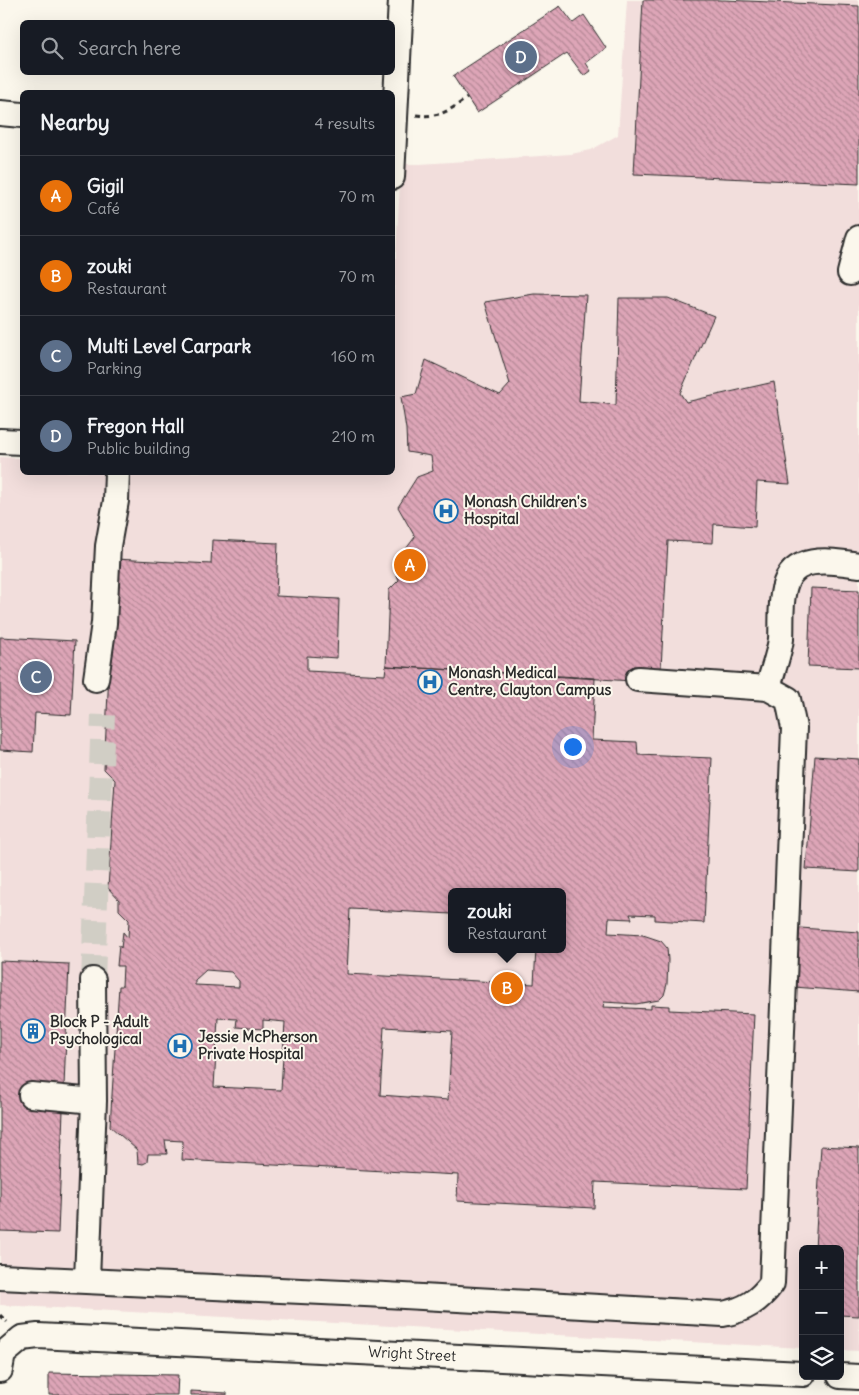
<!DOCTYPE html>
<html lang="en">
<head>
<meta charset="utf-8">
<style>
	:root { --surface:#171b24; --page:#20242c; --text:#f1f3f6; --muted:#9ea1a6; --line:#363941; --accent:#0b8043 }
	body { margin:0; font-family:Delius,sans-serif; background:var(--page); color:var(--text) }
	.controls { position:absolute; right:15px; bottom:15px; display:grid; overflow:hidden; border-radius:8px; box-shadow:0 5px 20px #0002 }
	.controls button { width:45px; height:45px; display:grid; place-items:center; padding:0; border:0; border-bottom:1px solid var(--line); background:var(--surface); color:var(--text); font:25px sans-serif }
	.you { position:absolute; left:572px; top:746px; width:18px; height:18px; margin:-12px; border:4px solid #fff; border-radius:50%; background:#1a73e8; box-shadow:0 0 0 8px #1a73e833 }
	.badge { display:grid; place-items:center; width:32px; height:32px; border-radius:50%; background:var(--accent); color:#fff; font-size:16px; font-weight:700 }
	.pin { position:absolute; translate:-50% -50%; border:2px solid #fff; box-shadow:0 1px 5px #0006 }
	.popup { position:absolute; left:448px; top:888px; width:118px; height:65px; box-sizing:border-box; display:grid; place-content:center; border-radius:8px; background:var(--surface); filter:drop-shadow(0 1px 4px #0005); font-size:16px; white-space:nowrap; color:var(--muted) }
	.popup b { font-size:19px; color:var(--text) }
	.popup::after { content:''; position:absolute; left:50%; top:100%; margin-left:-10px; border:10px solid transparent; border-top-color:var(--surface) }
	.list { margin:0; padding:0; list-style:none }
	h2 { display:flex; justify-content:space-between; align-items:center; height:65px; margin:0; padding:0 20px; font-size:21px }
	h2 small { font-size:16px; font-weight:400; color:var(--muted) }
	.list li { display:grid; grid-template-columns:32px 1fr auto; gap:15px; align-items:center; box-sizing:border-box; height:80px; padding:0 20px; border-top:1px solid var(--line) }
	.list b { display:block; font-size:19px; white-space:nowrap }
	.list p { margin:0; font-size:16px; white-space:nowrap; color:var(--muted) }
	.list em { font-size:16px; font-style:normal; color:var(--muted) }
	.icon { flex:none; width:28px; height:28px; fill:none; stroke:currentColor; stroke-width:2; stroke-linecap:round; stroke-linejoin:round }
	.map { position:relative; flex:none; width:859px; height:1395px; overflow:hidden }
	.search { position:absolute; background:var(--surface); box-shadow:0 5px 20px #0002; left:20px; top:20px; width:375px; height:55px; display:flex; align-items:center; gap:12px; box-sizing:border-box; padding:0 18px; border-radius:8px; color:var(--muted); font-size:19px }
	.panel { position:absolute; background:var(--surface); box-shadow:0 5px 20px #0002; left:20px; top:90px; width:375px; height:385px; border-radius:8px }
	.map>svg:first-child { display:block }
	.built { fill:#f2dedc; fill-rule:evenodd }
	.building { fill:url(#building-back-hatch); stroke:#2b2b2b; fill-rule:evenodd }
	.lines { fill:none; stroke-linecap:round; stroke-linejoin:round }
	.minor-tunnel { stroke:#d1cec5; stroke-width:24; stroke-dasharray:24 12; stroke-linecap:butt }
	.minor-casing { stroke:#2b2b2b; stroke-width:28 }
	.path { stroke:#2b2b2b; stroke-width:3; stroke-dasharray:5 4; stroke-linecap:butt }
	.minor { stroke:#fbf7ec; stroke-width:24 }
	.labels { text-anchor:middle; stroke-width:4; stroke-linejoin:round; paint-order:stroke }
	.poi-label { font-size:15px; font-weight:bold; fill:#2b2b2b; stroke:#fbf7ec; text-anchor:start }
	.street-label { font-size:15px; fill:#2b2b2b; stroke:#fbf7ec }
</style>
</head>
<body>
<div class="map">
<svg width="859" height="1395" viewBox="0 0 859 1395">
	<defs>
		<pattern id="building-back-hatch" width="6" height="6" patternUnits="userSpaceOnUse" patternTransform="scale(1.25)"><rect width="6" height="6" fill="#dda5b7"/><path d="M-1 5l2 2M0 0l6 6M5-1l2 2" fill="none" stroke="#b38795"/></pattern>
	</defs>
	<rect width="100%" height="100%" fill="#fbf7ec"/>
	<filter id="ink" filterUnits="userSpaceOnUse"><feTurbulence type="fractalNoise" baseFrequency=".02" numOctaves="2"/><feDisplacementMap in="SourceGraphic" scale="10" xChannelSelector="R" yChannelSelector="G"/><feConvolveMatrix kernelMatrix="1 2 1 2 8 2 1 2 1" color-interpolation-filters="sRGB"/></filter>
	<g filter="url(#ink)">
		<path class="built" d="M627,0H859V1351L840,1350V1249H803V1348L0,1305V457L22,458V472H392V328L401,164H420L571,154L591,150L618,135ZM452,892H562V949H452Z"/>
		<path class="building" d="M643,0H725L859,6V184L634,174Z
			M560,6L573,23L584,15L606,48L586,63L591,71L584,76L567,53L477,113L453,76Z
			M534,294L586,295L579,401L616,405L619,298H668L714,316L680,393L686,402L774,382L790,484L757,482L755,527L714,524L713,543L668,541L661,668L633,666L632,681L386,666L389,590L399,580L393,566L415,537L398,507L417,477L433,471L431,456L407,452L406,429L401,397L416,394L426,360L500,395L510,384L485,302Z
			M212,540L278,543L276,596L339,599L337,658L307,656V671L385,675L386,666L595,678L592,740L637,742L638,755L712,758L704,923L655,920V915L630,914L632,919L609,918L608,933L643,935L661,941L667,948L668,960L667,984L664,995L659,1000L636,1004L604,1002L603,1007L651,1009V1005L669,1006V1010L754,1014L746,1189L595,1182L594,1208L457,1201L458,1175L182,1160L183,1141L165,1140L167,1154H148L147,1162L143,1164L138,1163L137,1150L110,1126L119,986H122L123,966H117L119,945L121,948L123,932L128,938L129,920L119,910V900L108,888L115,780L104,769L115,559L211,564ZM452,892H562V949H536L534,984L347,974L350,909L452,914ZM206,970L231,972L239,981V987L195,985V980ZM218,1018L237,1019L236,1027L263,1029V1020L285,1022L281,1090L214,1087ZM384,1027L452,1031L448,1100L380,1095Z
			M811,588L859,590V668L808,666Z
			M0,637L75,641L71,715L35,713L33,752L0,750Z
			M815,756L859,759V872L806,869Z
			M800,928L859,932V992L794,987Z
			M0,961L69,964L58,1233L0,1231Z
			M821,1146L859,1148V1316L840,1315V1249H815Z
			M49,1373L178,1375L177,1395H49Z
			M191,1391L227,1393V1395H191Z"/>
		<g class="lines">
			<path class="minor-tunnel" d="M93,980L103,715"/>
			<g class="minor-casing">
				<path id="minor" d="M0,113L22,115
					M392,177L401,0
					M850,273L859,238
					M0,441L22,442
					M96,679L104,623L108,546L116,501L117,472
					M768,688C772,672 779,655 781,639C782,623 780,605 784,589C792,553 832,561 859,565
					M31,1095L94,1101
					M0,1277L386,1295L723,1314C745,1310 759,1301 772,1283L794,728L788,699L768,688L638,679
					M87,1280L94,1101L93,980
					M0,1370L3,1354L22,1338L38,1336L803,1374
					M840,1376L859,1377"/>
			</g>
			<path class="path" d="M416,115C439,118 449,111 467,98
				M0,1315L7,1322"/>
			<use href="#minor" class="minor"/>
		</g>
	</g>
	<defs>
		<g id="hospital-ring" transform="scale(1.25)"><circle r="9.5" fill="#fbf7ec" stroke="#1f6fb2" stroke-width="1.5"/><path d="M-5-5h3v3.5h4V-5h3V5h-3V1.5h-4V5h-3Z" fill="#1f6fb2"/></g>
		<g id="building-ring" transform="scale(1.25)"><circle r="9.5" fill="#fbf7ec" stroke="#1f6fb2" stroke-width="1.5"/><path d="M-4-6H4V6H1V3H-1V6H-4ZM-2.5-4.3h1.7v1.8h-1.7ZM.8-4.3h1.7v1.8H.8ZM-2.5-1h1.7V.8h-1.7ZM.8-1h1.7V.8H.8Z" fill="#1f6fb2"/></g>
	</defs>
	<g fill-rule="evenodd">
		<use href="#hospital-ring" x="446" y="511"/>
		<use href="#hospital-ring" x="430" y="682"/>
		<use href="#building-ring" x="33" y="1031"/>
		<use href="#hospital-ring" x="180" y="1046"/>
	</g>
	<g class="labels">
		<g class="poi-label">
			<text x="464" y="507">Monash Children's<tspan x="464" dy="17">Hospital</tspan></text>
			<text x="448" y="678">Monash Medical<tspan x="448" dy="17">Centre, Clayton Campus</tspan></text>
			<text x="50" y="1027">Block P - Adult<tspan x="50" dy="17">Psychological</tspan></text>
			<text x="198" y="1042">Jessie McPherson<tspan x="198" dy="17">Private Hospital</tspan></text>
		</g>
		<g class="street-label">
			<text transform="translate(412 1354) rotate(3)" y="5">Wright Street</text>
		</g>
	</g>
</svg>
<div class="controls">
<button>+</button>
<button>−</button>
<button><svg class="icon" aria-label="layers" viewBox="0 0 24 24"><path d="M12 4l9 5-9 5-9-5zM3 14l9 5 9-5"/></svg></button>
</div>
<div class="you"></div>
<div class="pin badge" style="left:410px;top:565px;background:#e8710a">A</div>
<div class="pin badge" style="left:507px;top:988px;background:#e8710a">B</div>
<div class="popup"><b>zouki</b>Restaurant</div>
<div class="pin badge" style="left:36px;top:677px;background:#5c6f8a">C</div>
<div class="pin badge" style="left:521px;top:57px;background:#5c6f8a">D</div>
<div class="search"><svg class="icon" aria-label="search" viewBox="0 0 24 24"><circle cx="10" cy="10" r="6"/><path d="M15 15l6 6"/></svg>Search here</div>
<section class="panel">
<h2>Nearby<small>4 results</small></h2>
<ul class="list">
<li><span class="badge" style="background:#e8710a">A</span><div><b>Gigil</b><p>Café</p></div><em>70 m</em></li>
<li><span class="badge" style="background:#e8710a">B</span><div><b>zouki</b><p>Restaurant</p></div><em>70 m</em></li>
<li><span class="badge" style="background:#5c6f8a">C</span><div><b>Multi Level Carpark</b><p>Parking</p></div><em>160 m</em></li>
<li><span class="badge" style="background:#5c6f8a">D</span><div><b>Fregon Hall</b><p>Public building</p></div><em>210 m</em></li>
</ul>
</section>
</div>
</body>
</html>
